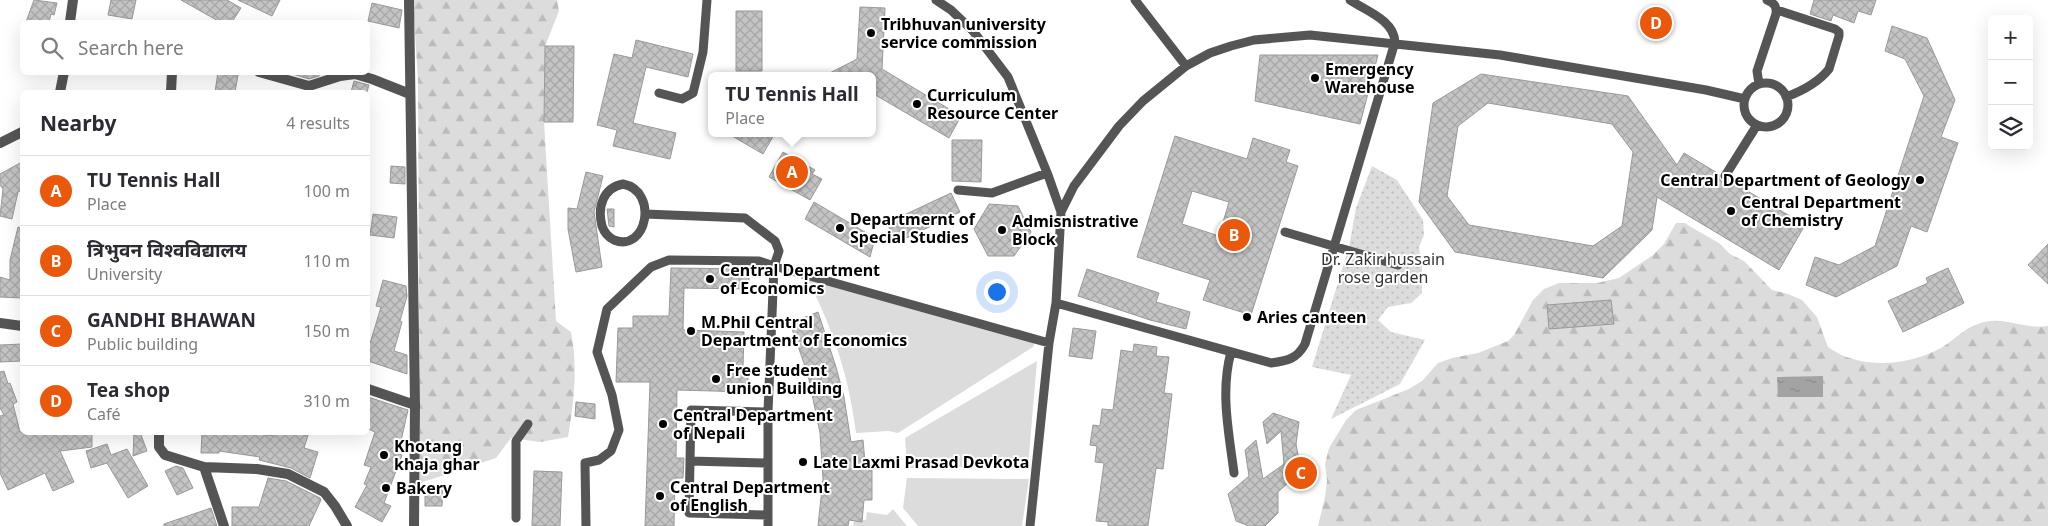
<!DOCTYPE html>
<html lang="en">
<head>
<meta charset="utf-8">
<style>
	:root { --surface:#fff; --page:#f2f2f3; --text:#2b2b33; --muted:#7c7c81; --line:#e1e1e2; --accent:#ea580c }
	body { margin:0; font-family:"Noto Sans","Noto Sans Devanagari",sans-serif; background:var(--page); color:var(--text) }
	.controls { position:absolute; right:15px; top:15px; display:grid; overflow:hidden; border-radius:8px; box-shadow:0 5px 20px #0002 }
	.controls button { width:45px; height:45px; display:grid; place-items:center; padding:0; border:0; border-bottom:1px solid var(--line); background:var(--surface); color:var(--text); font:25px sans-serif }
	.you { position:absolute; left:996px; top:291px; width:18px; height:18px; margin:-12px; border:4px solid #fff; border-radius:50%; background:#1a73e8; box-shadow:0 0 0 8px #1a73e833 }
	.badge { display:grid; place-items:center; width:32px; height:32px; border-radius:50%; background:var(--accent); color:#fff; font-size:16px; font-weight:700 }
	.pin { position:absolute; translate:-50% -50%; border:2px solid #fff; box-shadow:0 1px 5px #0006 }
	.popup { position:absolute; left:708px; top:72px; width:168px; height:65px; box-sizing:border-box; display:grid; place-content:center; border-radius:8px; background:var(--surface); filter:drop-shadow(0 1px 4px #0005); font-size:16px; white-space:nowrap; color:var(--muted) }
	.popup b { font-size:19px; color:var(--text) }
	.popup::after { content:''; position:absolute; left:50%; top:100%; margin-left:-10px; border:10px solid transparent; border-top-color:var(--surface) }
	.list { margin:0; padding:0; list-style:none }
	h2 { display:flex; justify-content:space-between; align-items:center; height:65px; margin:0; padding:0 20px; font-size:21px }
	h2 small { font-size:16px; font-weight:400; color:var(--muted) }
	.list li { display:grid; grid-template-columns:32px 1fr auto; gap:15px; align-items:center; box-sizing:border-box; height:70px; padding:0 20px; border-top:1px solid var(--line) }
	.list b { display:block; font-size:19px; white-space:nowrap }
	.list p { margin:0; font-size:16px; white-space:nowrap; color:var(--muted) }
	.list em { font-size:16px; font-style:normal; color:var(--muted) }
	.icon { flex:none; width:28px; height:28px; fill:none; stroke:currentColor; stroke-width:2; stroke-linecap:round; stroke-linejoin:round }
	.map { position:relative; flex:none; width:2048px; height:526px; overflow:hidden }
	.search { position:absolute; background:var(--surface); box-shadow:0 5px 20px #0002; left:20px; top:20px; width:350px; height:55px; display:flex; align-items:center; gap:12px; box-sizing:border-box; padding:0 18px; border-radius:8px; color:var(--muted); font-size:19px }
	.panel { position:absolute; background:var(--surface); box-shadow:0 5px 20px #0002; left:20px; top:90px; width:350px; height:345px; border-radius:8px }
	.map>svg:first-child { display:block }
	.grass { fill:#dcdcdc }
	.forest { fill:url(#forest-firs) }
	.park { fill:url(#park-dots) }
	.water { fill:url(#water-ripples) }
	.building { fill:url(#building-cross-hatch); stroke:#999; fill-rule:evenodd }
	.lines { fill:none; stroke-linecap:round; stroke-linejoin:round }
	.service { stroke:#555; stroke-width:9 }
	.minor { stroke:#555; stroke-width:10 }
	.tertiary { stroke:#555; stroke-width:10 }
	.poi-dot { fill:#000; stroke:#fff; stroke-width:2 }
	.labels { text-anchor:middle; stroke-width:4; stroke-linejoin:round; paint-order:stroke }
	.poi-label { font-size:16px; font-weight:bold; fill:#000; stroke:#fff; text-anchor:start }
	.park-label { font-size:16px; fill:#333; stroke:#fff }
</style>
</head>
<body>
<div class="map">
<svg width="2048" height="526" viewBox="0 0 2048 526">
	<defs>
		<pattern id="forest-firs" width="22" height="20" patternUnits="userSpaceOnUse" patternTransform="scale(1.25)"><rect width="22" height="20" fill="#dcdcdc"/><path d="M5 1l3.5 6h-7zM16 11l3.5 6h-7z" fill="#bbb"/></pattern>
		<pattern id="park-dots" width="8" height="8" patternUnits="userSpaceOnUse" patternTransform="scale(1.25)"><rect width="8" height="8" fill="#dcdcdc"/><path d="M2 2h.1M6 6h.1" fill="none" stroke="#bbb" stroke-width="1.8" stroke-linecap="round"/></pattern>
		<pattern id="water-ripples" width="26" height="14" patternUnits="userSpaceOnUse" patternTransform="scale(1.25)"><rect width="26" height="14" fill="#a3a3a3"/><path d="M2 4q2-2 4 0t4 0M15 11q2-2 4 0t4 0" fill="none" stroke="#8b8b8b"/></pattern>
		<pattern id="building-cross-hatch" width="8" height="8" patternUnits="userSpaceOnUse" patternTransform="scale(1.25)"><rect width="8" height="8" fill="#c4c4c4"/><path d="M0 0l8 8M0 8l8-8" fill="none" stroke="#a7a7a7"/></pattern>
	</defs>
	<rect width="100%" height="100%" fill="#fff"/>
	<path class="grass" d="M807,278L1037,338L1033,347L898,433L889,431L856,433C849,376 833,329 807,278Z
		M1037,361L1028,466L907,468L905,438Z
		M907,478L1029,479L1022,526H918L903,508Z
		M893,509L907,526H853L854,520H866L867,512L887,515Z"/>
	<path class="forest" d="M413,0H557L559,11L545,46L544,122L556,321L571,332C578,368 574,401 568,437L540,442L511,438L496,458L420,483L418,81Z
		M1676,223H1685L1691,227L1719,243L1730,254L1744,261L1772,290L1788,294L1802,300L1817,317L1828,347C1859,370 1908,366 1941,348C1956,339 1966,326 1984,322C2005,317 2027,330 2048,326V526H1318L1325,497L1327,481L1325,464L1329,448L1346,420L1356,410L1409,389L1422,381L1438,363L1452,358L1478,353L1508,341L1514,335L1533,300L1544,289L1559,283H1597L1619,278L1653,255L1664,244Z"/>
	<path class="park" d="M1372,166L1397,180L1423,220L1424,235L1419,247L1422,269V293L1411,303L1388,307L1378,320L1391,332L1425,340L1400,384L1331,419L1351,375L1312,367L1349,247L1356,208Z"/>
	<path class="water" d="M1823,376V397H1778L1777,377Z"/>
	<path class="building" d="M34,0L57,3L54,15L51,14L49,22H26Z
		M111,0H136L132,19L108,15Z
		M181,0H227L241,8L232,22H220Z
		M238,0H280L272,16Z
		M1814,0H1876L1871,15L1858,11L1854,23L1833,15L1831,21L1810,14Z
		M372,3L402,10L399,28L368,21Z
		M860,7L885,8L882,69L961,116L949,138L872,93V76H824L857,59Z
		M736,11H762V71H736Z
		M1892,26L1927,38L1955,100L1941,137L1958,143L1927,232L1911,226L1897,266L1836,297L1806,285L1815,257L1839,265L1875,246L1924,96L1905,59L1885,51Z
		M636,40L693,54L688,77L646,67L633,123L676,133L670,159L613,146L617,130L597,125L614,54L632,58Z
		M545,46H574L573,122H544Z
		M1260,55H1378L1360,124L1255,101Z
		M218,72L238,75L235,92H215Z
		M286,72H320L319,76L309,79Z
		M1481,74L1628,96L1677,165L1684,153L1719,174V178L1722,182L1729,180L1805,225L1779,270L1657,197L1652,230L1603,278L1455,252L1419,202L1433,103ZM1488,103L1612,124L1633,152L1622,226L1593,246L1469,225L1447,196L1458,126Z
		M354,81L369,85L367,92H351Z
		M727,133H775L763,154Z
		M1175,136L1247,159L1253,138L1290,150L1286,162L1298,166L1251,315L1203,300L1210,280L1137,257ZM1192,191L1229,202L1219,236L1182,224Z
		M952,140H982L981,182L952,181Z
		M783,152L815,170L812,174L822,179L810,200L769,177Z
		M22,162V190L18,192L12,219L0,216L3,189L0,185V174Z
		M391,166L405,167V184L390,183Z
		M586,172L603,176L594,212L602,267L576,272L568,229V208L577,209Z
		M951,193L960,212L896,243L887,223Z
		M814,202L875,238L870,257L805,219Z
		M989,204L1018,206L1031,232L1014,256H988L974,229Z
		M607,209H614V227L609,226Z
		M373,214L397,217L394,238L370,235Z
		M18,227L22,228V298L0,297V277L10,280V260Z
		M2048,244V284L2028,265Z
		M671,268L749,269V289L684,288L683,330L744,332L743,367H748V392L677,390L676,458H684L683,478H675L674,526H645L650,382H616L618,328H633V316H669Z
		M1948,268L1964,303L1903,332L1888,301L1928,283L1926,278Z
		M1087,269L1159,293L1156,302L1190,312L1186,329L1150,320L1078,296Z
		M383,280L406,286L407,296L400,321L402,322L394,351L407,355V374L368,361V350L381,307L376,306Z
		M1611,300L1614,324L1549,329L1547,305Z
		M818,312L836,367L844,397L851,442L863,440L865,462L872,461V500H864L862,522L849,520L848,526H818L823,479L820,433L808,375L790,323Z
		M1073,328L1096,331L1092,359L1069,356Z
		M22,344V361L0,362V345Z
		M1134,344L1157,347L1156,356L1169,357L1164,393L1172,394L1163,469L1156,468L1148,526H1108V522L1096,521L1104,463L1095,462L1097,446L1090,445L1093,425L1100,426L1102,409L1113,410L1121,350L1133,352Z
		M4,371L8,384L10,383L17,402L13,404L20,432H92V447L60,451L74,482L53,491L45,473L8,490L0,473V416L4,415L0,408V372Z
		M368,397L408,410L398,454L402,455L384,503L391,506L382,522L355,507L367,485L364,484L371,467L364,465L375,432L368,429Z
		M576,402L595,404V419L575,416Z
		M1273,413L1299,422L1296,444L1301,471L1278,492V513L1265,526H1249L1236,521L1228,494L1249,476L1245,450L1256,440L1263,479L1284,464L1281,431L1267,444L1263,422Z
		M134,432H140L147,451L133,456Z
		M202,432H239L276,436L277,432H309L304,448L318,452L310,478L291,468L259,460L260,457L219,451V453H201Z
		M107,444L111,455L127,449L148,486L128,498L107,463L91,468L86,451Z
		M176,466L183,468L193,488L177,495L165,471Z
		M534,471L562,472L560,526H532Z
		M268,478L286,481L320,498L321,500L309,526H232V507H259Z
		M425,485L443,486L442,506H425Z
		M211,508L217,526H164V524Z"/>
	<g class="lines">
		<path class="service" d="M936,0L951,10L973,31L1008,77L1048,175L1061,212
			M1135,0L1186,66
			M1777,10L1835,29L1839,32V36L1829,69C1818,83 1802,91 1786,97
			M1744 105a22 22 0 1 1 44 0a22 22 0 1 1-44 0Z
			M1759,84L1757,71L1776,14C1777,6 1774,3 1767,0
			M659,93L682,99L693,93L703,52L707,0
			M1725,176L1757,125
			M623,184C659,191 647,253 614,240C608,237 604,232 602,226C597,207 603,188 623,184Z
			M958,190L992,193L1047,173
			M1285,232L1398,265
			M1056,303L1271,363C1287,361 1297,359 1305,344L1395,42C1394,20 1366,11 1350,0
			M1231,352C1220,392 1229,433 1234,473
			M768,412L691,410L689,513L768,515
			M690,461L767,463
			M516,518V441L528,424
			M586,526L585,463L599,460L611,451L619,430L612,395L597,352L607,309L651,267L669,260L759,261L774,266L779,251L775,241L745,218L645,214
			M768,526V412L774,266L1049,343
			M1030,526L1049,343L1056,303L1061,212L1074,186L1119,126L1143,101L1186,66L1210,53L1231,46L1254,40L1310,35L1500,55L1706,90L1745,99"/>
		<path class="minor" d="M409,0L415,405L414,526
			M259,72L309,86L340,76L355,74L372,79L410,94
			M171,92L172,72
			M0,323L22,326
			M368,389L415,405
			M159,432V447L165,455L204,467L224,526
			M204,467L257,469L288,474L324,492L335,506L347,526"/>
		<path class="tertiary" d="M70,22L73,0
			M60,92L64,72
			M0,143L22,132"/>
	</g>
	<g class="poi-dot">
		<circle cx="871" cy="33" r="5"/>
		<circle cx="1315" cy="78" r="5"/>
		<circle cx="917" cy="104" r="5"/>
		<circle cx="1920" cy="180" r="5"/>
		<circle cx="1731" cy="211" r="5"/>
		<circle cx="840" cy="228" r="5"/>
		<circle cx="1002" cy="230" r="5"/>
		<circle cx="710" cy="279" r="5"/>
		<circle cx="1247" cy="317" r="5"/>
		<circle cx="691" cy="331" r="5"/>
		<circle cx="716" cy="379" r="5"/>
		<circle cx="663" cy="424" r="5"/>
		<circle cx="384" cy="455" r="5"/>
		<circle cx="803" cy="462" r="5"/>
		<circle cx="386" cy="488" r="5"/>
		<circle cx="660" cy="496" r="5"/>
	</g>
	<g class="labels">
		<g class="poi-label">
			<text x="881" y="30">Tribhuvan university<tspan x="881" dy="18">service commission</tspan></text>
			<text x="1325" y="75">Emergency<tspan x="1325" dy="18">Warehouse</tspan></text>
			<text x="927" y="101">Curriculum<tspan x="927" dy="18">Resource Center</tspan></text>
			<text x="1910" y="186" text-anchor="end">Central Department of Geology</text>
			<text x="1741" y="208">Central Department<tspan x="1741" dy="18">of Chemistry</tspan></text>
			<text x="850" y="225">Departmernt of<tspan x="850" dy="18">Special Studies</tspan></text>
			<text x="1012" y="227">Admisnistrative<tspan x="1012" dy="18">Block</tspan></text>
			<text x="720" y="276">Central Department<tspan x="720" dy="18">of Economics</tspan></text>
			<text x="1257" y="323">Aries canteen</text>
			<text x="701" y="328">M.Phil Central<tspan x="701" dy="18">Department of Economics</tspan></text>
			<text x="726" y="376">Free student<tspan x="726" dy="18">union Building</tspan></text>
			<text x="673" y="421">Central Department<tspan x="673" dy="18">of Nepali</tspan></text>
			<text x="394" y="452">Khotang<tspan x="394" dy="18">khaja ghar</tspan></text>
			<text x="813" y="468">Late Laxmi Prasad Devkota</text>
			<text x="670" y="493">Central Department<tspan x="670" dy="18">of English</tspan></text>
			<text x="396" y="494">Bakery</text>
		</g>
		<g class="park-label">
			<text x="1383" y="265">Dr. Zakir hussain<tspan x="1383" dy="18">rose garden</tspan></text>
		</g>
	</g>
</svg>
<div class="controls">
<button>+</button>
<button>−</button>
<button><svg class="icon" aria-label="layers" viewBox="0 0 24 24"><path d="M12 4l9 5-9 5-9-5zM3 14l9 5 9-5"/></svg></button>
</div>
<div class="you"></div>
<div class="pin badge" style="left:792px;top:172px">A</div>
<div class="popup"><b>TU Tennis Hall</b>Place</div>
<div class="pin badge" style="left:1234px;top:235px">B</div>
<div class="pin badge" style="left:1301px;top:473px">C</div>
<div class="pin badge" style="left:1656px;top:23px">D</div>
<div class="search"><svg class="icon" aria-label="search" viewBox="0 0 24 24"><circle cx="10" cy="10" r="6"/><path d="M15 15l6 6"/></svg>Search here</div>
<section class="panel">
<h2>Nearby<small>4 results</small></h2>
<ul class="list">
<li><span class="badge">A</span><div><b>TU Tennis Hall</b><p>Place</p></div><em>100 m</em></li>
<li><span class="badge">B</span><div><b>त्रिभुवन विश्वविद्यालय</b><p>University</p></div><em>110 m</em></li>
<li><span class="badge">C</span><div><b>GANDHI BHAWAN</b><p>Public building</p></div><em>150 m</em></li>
<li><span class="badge">D</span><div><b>Tea shop</b><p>Café</p></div><em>310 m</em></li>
</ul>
</section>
</div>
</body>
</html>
